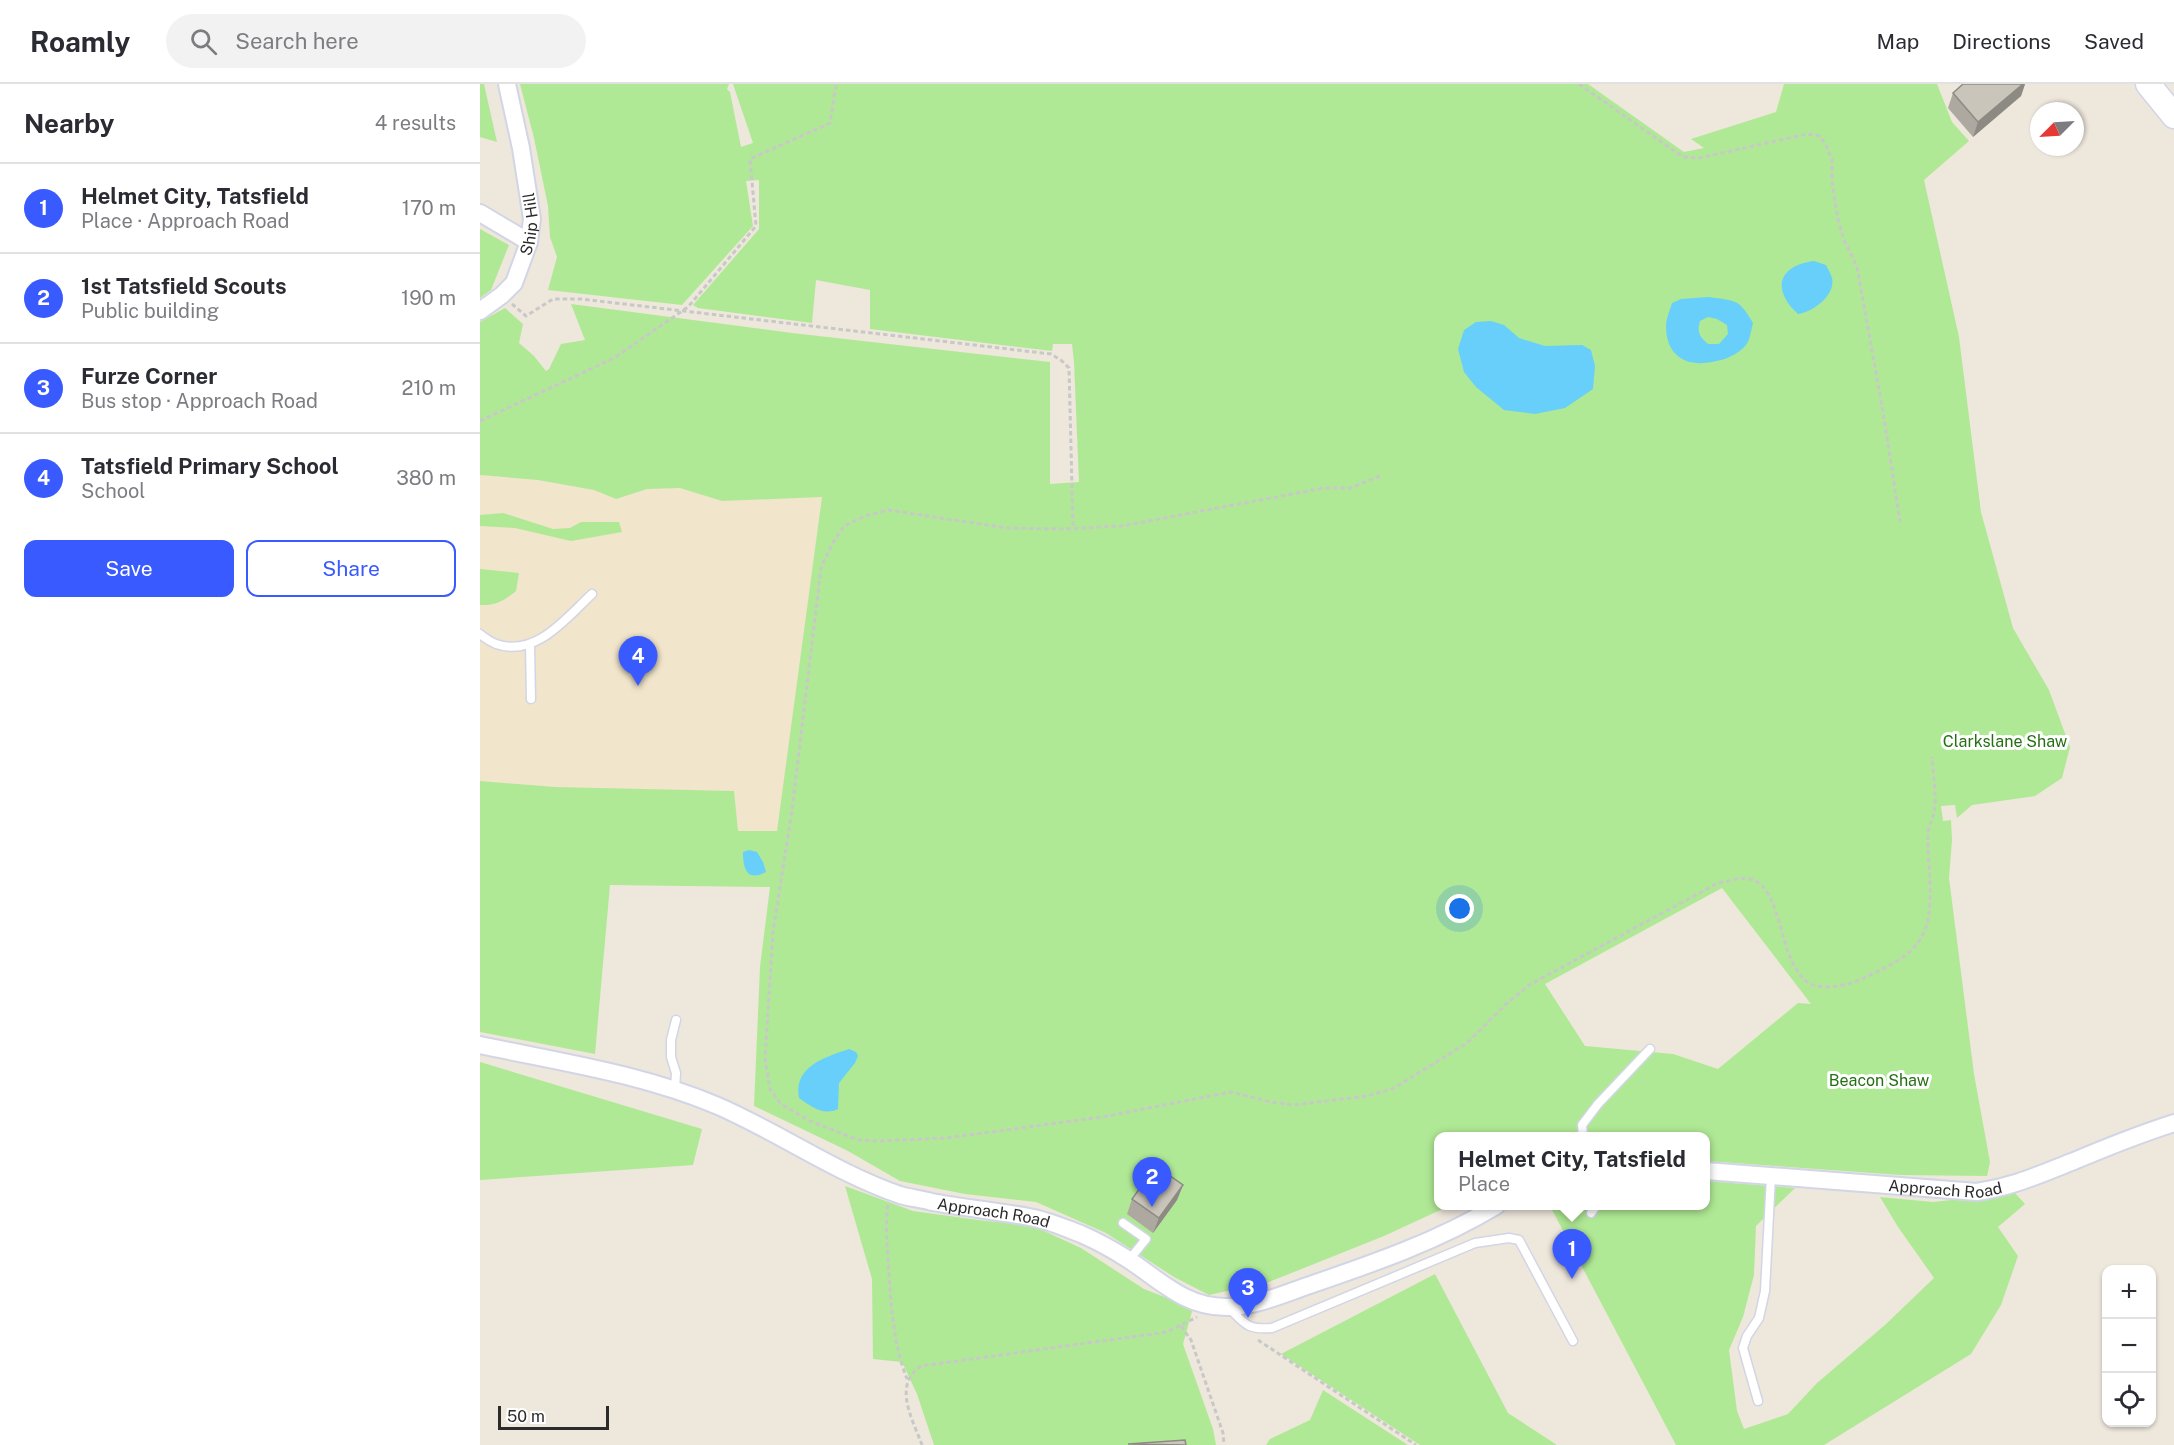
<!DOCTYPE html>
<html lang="en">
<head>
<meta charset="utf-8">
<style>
	:root { --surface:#fff; --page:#f2f2f3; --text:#2b2b33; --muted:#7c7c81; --line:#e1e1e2; --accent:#395aff }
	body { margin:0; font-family:"Public Sans",sans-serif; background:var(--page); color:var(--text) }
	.controls { position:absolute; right:18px; bottom:18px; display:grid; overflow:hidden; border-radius:12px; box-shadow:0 2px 4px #0004 }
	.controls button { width:54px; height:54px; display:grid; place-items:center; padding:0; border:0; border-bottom:2px solid var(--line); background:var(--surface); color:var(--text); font:30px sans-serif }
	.compass { position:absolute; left:1550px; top:18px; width:54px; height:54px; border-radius:50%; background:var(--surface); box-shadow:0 2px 4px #0004; rotate:246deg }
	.scale { position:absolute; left:18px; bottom:15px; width:111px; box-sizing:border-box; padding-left:6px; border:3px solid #2b2b2b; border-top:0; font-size:16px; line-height:21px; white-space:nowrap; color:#2b2b2b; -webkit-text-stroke:4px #fff; paint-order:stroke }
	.you { position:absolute; left:980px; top:825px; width:21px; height:21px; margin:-15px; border:4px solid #fff; border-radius:50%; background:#1a73e8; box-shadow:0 0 0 9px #1a73e833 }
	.badge { display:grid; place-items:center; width:39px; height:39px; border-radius:50%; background:var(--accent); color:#fff; font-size:20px; font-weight:700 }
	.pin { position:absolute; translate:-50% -50px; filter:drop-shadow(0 2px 3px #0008) }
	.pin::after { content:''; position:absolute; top:32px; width:21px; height:18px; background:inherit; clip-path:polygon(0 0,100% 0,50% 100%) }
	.popup { position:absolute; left:954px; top:1048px; width:276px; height:78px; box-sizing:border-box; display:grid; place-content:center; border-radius:12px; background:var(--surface); filter:drop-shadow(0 2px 4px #0005); font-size:20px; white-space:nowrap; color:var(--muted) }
	.popup b { font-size:22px; color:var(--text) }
	.popup::after { content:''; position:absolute; left:50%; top:100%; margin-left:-12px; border:12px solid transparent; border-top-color:var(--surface) }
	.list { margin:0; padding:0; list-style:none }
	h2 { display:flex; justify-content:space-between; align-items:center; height:78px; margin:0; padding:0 24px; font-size:26px }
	h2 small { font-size:20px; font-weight:400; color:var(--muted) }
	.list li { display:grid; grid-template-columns:39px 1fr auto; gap:18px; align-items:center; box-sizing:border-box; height:90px; padding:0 24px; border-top:2px solid var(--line) }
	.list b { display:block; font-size:22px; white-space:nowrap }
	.list p { margin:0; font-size:20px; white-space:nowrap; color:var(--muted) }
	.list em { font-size:20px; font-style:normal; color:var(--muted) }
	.actions { display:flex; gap:12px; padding:18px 24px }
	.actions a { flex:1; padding:14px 0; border:2px solid var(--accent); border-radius:12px; text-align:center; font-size:21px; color:var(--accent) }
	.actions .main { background:var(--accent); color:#fff }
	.icon { flex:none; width:33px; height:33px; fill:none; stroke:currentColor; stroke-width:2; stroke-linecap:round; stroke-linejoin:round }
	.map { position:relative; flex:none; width:1694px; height:1361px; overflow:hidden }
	header { display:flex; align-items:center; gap:36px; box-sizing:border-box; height:84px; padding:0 30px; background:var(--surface); border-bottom:2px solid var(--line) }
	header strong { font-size:28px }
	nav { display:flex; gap:33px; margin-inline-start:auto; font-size:21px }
	.search { width:420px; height:54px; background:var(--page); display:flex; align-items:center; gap:15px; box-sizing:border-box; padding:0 21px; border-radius:33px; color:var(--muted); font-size:22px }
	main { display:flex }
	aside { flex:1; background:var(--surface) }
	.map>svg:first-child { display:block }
	.education { fill:#f1e5cb }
	.green { fill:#b0e995; fill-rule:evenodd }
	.water { fill:#67cff9; fill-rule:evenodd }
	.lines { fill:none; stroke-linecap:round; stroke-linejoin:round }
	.service-casing { stroke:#d2d5e5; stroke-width:11 }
	.minor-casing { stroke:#d2d5e5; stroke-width:20 }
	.secondary-casing { stroke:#d2d5e5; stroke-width:27 }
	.path { stroke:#c8c8c8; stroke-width:3; stroke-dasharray:4.5 3; stroke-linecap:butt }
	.service { stroke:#fff; stroke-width:8 }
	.minor { stroke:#fff; stroke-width:16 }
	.secondary { stroke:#fff; stroke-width:24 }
	.wall { fill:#ada9a1 }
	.shaded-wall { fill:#8d8a83 }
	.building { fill:#c9c5bb; stroke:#8d8a83; stroke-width:1.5 }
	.labels { text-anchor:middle; stroke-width:6; stroke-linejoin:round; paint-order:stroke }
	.street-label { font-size:16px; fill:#2b2b2b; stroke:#fff }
	.park-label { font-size:16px; fill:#257014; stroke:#fff }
</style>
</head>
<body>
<header>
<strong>Roamly</strong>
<div class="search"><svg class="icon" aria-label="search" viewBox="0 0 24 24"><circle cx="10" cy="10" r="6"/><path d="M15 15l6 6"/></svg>Search here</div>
<nav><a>Map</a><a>Directions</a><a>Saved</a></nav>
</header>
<main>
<aside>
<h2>Nearby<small>4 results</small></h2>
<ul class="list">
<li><span class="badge">1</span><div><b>Helmet City, Tatsfield</b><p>Place · Approach Road</p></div><em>170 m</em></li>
<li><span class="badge">2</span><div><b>1st Tatsfield Scouts</b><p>Public building</p></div><em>190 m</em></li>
<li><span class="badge">3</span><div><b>Furze Corner</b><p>Bus stop · Approach Road</p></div><em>210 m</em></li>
<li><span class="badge">4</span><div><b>Tatsfield Primary School</b><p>School</p></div><em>380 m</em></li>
</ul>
<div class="actions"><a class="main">Save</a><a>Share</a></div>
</aside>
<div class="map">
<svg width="1694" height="1361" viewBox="0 0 1694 1361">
	<rect width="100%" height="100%" fill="#eee7dc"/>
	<path class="education" d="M0,391L58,396L114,406L136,415L167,405L200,404L243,417L342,413L297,747L258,748L254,708L75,703L0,697Z"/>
	<path class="green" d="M0,0H4L17,58L0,53Z
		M40,0H249L247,5L250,8L261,63L273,59L253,0H1108L1204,68L1224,64L1211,55L1296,28L1304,0H1457L1472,38L1489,57L1444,96L1479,253L1501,428L1533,544L1569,606L1590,663L1582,694L1555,712L1492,721L1477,734L1475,721L1461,722L1463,737L1471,736L1472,756L1469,794L1494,990L1510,1078L1507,1092L1420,1091L1226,1077V1052H958V1122H969L904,1152L789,1198L729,1211L694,1193L626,1149L556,1118L485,1110L420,1097L368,1067L274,1022L280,883L290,803L130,801L115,970L0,948V697L75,703L254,707L258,747H297L342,413L242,417L200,404L167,405L136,415L114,406L58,396L0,391V238L25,224L43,240L39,259L54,272L66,287L69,285L81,260L105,256L91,220L312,249L570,278V400L599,398L594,278L592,260H573L572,267L390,245V206L336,196L332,239L218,224L213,221L279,145V96L266,97L273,142L202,221L68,206L77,173L70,153L68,122L54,54ZM1242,804L1331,920L1318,919L1238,985L1193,970L1105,962L1065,900Z
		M0,145L29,161L11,206L0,214Z
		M23,429L73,445L90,444L101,438H139L142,448L91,457L35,444L0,442V431Z
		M0,485L39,489L36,507C25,516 15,522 0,521Z
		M0,978L222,1045L213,1081L0,1096Z
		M1226,1097L1315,1104L1276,1142L1274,1191L1263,1233L1249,1266L1257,1327L1264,1345L1308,1330L1337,1299L1405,1241L1454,1194L1418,1143L1400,1113L1453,1118L1535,1109L1545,1120L1518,1143L1538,1172L1521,1221L1491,1270L1344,1361H1196L1070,1122H1226Z
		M365,1102L433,1127L506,1137L549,1140L601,1164L664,1205L713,1224L703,1260L733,1345L736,1361H454L437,1310L422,1278L393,1275L392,1195Z
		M955,1190L1028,1329L1077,1361H940L801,1270Z
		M843,1306L928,1361H786L790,1355L830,1336Z"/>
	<path class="water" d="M1334,177L1346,181C1348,185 1351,190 1352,194C1356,211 1333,228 1318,230C1292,206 1297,182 1334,177Z
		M1229,213C1257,217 1259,215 1273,239C1271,246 1270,256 1266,261C1258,271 1244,276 1232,278C1206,283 1186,272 1186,242C1186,235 1190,226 1192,219L1201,215ZM1228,233L1237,235L1247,241L1248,250L1239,260H1228C1219,252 1217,248 1220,237Z
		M1011,237L1024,241L1039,254L1065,262L1102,261L1111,266L1115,282L1113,305L1085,324L1055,330L1024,326L996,303L984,288L978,265L984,246L996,238Z
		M269,766L277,768L283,778L286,788C267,798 263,785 263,768Z
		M369,965L376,968L378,972L375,979L359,999L358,1025C343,1032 332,1023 319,1014C313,982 346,973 369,965Z"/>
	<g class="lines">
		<g class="service-casing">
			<path id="service" d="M0,550C5,554 11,558 16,560C56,574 87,533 112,510
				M50,560L51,615
				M195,1006L196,989L191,973V956L196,936
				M1103,1052L1102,1041L1118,1020L1170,965
				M1111,1129L1116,1122
				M643,1139L666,1155L649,1176
				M748,1223C765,1240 767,1246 792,1244L995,1159L1029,1154L1039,1156L1093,1257
				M1278,1317L1263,1264L1267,1252L1279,1234L1285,1207L1291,1092"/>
		</g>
		<g class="minor-casing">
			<g id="minor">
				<path d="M0,129L49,158"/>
				<path id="s1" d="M0,227L22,211L34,199L49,158L52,135L41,64L27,0"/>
				<path id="s2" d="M0,961C80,978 163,990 238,1022C300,1049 356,1089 420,1111C430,1114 442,1115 452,1118C485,1124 517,1127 549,1133C567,1136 585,1144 601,1150C617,1157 635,1167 649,1176C681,1197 705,1223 746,1223C775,1223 803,1210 830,1201C894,1179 958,1157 1016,1122"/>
				<path id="s3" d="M1226,1087L1497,1108C1535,1102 1558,1091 1594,1077C1627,1063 1660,1050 1694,1039"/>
			</g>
		</g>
		<g class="secondary-casing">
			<path id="secondary" d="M1668,0L1694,32"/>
		</g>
		<path class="path" d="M1099,0L1203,73L1219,74L1327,50L1340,52L1346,61L1352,76V98L1358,135L1364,156L1377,183L1403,328L1420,438
			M32,220L46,232L73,215H101L571,270L582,277L589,284L593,444
			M0,337L134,274L208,223L276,142L270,75L350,39L356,0
			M900,392L870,404H844L642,442L583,445L527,444L408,426L385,432L364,442L352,460L341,484L312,726L293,848L285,975L290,1005L301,1020L328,1036L378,1056L398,1057L466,1054L622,1033L751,1008L791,1018L813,1021L887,1012L914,1004L987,959L1025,921L1049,901L1238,799C1248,797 1260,793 1270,795C1304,802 1297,879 1329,899C1344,908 1371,900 1386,893C1406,883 1429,874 1441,854C1457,828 1447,780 1448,750C1448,742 1453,736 1454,728C1457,713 1453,689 1452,673
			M408,1121C405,1139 407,1158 408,1176C411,1216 412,1257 427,1295
			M701,1242L711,1256L743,1349L744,1361
			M778,1256L936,1361
			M442,1361C433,1336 412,1301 441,1282L687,1248L717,1233"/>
		<use href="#service" class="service"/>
		<use href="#minor" class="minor"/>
		<use href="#secondary" class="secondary"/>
	</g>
	<path class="wall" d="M1483,0H1545L1541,12L1493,53L1468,24L1473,9Z
		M703,1101L697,1116L673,1149L647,1130L652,1115Z"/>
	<path class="shaded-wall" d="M1543,0H1545L1541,12L1493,53L1498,38Z
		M703,1101L697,1116L673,1149L679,1134Z"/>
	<path class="building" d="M1483,0H1543L1498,38L1473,9Z
		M676,1082L703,1101L679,1134L652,1115Z
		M705,1356L706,1361L648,1360Z"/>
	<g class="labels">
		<g class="street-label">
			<text dy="6" stroke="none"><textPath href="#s1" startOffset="106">Ship Hill</textPath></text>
			<text dy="6" stroke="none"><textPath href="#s3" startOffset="240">Approach Road</textPath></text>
			<text dy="6" stroke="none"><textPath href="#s2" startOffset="544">Approach Road</textPath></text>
		</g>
		<g class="park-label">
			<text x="1525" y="663">Clarkslane Shaw</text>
			<text x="1399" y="1002">Beacon Shaw</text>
		</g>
	</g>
</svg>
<div class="controls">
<button>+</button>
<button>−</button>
<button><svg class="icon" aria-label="locate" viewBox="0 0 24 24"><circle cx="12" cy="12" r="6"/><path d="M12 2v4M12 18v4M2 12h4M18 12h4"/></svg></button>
</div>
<svg class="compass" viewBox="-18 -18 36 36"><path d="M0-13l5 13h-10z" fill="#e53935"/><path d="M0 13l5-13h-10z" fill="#7c7c81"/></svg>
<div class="scale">50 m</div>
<div class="you"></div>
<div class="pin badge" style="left:1092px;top:1195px">1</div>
<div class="popup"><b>Helmet City, Tatsfield</b>Place</div>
<div class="pin badge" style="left:672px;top:1123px">2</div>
<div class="pin badge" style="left:768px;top:1234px">3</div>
<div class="pin badge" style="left:158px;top:602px">4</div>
</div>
</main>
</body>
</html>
